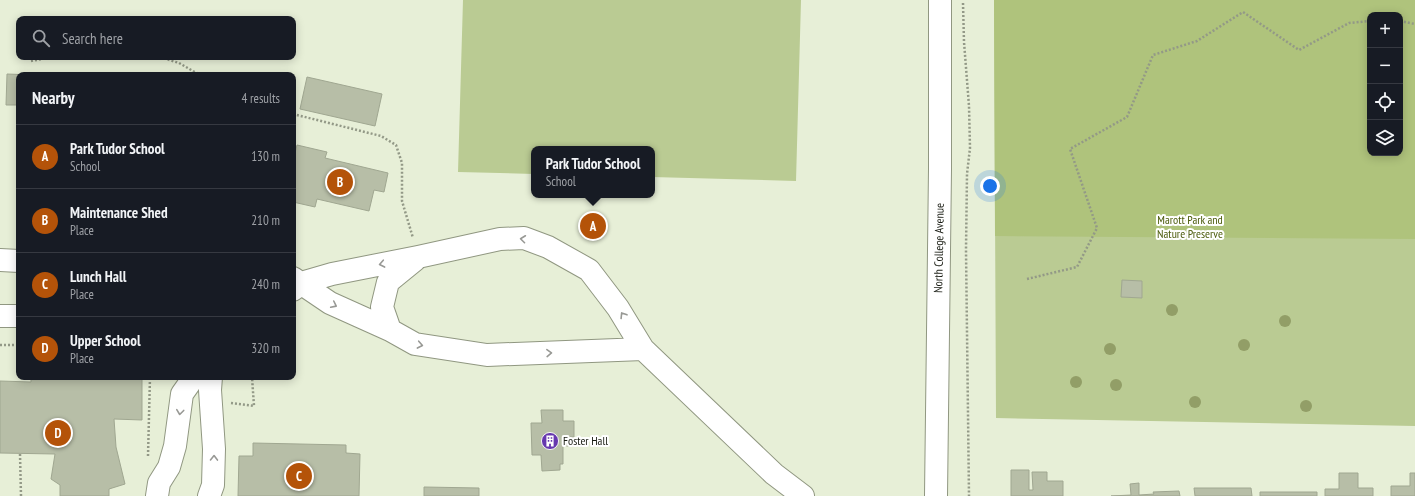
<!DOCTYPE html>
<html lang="en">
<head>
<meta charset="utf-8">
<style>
	:root { --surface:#171b24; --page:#20242c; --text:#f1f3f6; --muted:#9ea1a6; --line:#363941; --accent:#b45309 }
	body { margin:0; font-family:"PT Sans Narrow",sans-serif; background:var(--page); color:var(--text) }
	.controls { position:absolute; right:12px; top:12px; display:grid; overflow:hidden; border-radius:8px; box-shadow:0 2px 10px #0003 }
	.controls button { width:36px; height:36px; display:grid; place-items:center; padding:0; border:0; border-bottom:1px solid var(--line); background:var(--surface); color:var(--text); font:20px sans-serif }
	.you { position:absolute; left:990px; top:186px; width:14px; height:14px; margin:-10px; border:3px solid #fff; border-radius:50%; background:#1a73e8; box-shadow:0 0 0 6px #1a73e833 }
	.badge { display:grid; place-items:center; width:26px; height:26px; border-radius:50%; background:var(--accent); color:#fff; font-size:13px; font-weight:700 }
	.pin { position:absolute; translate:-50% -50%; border:2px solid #fff; box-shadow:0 1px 4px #0006 }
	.popup { position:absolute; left:531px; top:146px; width:124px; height:52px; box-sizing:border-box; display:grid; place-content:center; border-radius:8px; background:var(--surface); filter:drop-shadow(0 1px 3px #0005); font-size:13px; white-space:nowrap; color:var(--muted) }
	.popup b { font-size:15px; color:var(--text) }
	.popup::after { content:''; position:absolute; left:50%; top:100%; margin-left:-8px; border:8px solid transparent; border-top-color:var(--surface) }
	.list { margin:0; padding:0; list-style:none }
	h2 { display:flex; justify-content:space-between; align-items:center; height:52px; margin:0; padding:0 16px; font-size:17px }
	h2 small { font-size:13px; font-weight:400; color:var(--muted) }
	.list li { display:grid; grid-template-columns:26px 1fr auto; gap:12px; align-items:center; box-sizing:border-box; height:64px; padding:0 16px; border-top:1px solid var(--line) }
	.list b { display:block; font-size:15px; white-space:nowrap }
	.list p { margin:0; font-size:13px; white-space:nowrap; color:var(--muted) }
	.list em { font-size:13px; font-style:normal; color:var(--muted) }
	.icon { flex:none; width:22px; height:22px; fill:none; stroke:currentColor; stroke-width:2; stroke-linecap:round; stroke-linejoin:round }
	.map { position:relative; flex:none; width:1415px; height:496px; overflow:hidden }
	.search { position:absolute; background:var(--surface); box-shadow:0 2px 10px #0003; left:16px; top:16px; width:280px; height:44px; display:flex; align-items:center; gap:10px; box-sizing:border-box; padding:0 14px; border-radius:8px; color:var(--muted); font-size:15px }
	.panel { position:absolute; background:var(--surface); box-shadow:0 2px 10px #0003; left:16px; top:72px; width:280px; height:308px; border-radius:8px }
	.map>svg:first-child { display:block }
	.green { fill:#bacb93; fill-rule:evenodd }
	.forest { fill:#afc37c; fill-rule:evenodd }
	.building { fill:#b7bea7; stroke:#a0a791 }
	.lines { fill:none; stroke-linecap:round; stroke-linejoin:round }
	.minor-casing { stroke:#909781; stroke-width:24 }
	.major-casing { stroke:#909781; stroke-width:24 }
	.path { stroke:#939987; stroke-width:2.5; stroke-dasharray:2 2; stroke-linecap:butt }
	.minor { stroke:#fff; stroke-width:22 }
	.major { stroke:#fff; stroke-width:22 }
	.tree { fill:#929e67 }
	.oneway { stroke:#989995 }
	.labels { text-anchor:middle; stroke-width:4; stroke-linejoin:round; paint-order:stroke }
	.park-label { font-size:12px; fill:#4c5c0c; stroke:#fff }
	.street-label { font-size:12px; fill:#191c13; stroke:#fff }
	.poi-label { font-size:12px; fill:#191c13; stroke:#fff; text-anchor:start }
</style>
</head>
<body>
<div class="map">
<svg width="1415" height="496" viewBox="0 0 1415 496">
	<rect width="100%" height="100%" fill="#e7efd7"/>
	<path class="green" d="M463,0H801L796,181L652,177V149H534V174L458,172Z
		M994,0H1415V426L996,418ZM1370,15H1400V153H1370Z"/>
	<path class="forest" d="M994,0H1415V239L995,236ZM1370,15H1400V153H1370Z"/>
	<path class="building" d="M7,74L32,75H19V105H6Z
		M307,77L382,94L375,126L300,109Z
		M297,145L327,152L325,158L388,173L384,192L374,190L369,211L317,199L315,207L293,202V161Z
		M1122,280L1142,281V298L1121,297Z
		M31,377H142V420L114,419L116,447L125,484L109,489V496H60V485L51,479L55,454L0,453V381L31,382Z
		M541,410H563V421H574V437H569V446H563V464H560V470L542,471L541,455H532L531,423H542Z
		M253,443L346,445V453L360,454L359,496H238L239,456H253Z
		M1011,470H1029V490H1033L1032,472H1047V481H1063V496H1011Z
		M1339,473H1358V488H1373V496H1325V489H1339Z
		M1410,473H1415V496H1391V486H1410Z
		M1139,483V495L1154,494L1153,492L1179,491L1180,496H1111L1131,495L1130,484Z
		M424,487L479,488V496H424Z
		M1194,488H1251L1252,496H1195Z
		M1260,492H1317V496H1260Z"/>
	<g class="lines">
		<g class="minor-casing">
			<path id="minor" d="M0,260L19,261
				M415,260L388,282L382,307L390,330L415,344L487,355L643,349
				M293,278L330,303L390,330
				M293,290L301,283L332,274L418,257L500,239L524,238L548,247L589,270L618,308L643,349L774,474L803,496
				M0,316H19
				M157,496L159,483L169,467L175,446L182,394L194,377
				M209,496L213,485L214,449L210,390L211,377"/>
		</g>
		<g class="major-casing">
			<path id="major" d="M936,496L940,169V0"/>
		</g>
		<path class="path" d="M963,3L964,42L969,106L970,148L967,174L966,250L969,496
			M1400,21L1415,24
			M160,57L179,63L200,75
			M31,61L53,57
			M293,114L381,136L396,145L402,163V201L413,238
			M1027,279L1077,267L1097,228L1070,149L1127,117L1153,55L1197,41L1243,12L1299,50L1349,23L1370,21
			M0,345H19
			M231,403L254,406L252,377
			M20,454L21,496
			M148,456L150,377"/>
		<use href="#minor" class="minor"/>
		<use href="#major" class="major"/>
	</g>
	<g class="tree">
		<circle cx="1172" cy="310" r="6"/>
		<circle cx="1285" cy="321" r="6"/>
		<circle cx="1244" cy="345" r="6"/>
		<circle cx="1110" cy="349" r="6"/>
		<circle cx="1076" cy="382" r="6"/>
		<circle cx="1116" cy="385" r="6"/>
		<circle cx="1195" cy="402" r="6"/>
		<circle cx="1306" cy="406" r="6"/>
	</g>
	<defs><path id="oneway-chevron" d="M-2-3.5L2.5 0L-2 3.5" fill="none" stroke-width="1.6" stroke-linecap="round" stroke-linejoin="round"/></defs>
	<g class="oneway">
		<use href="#oneway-chevron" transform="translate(523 239) rotate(-173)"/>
		<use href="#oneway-chevron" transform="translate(382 264) rotate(169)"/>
		<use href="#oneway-chevron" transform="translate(334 305) rotate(26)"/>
		<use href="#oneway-chevron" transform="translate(623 315) rotate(-122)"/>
		<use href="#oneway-chevron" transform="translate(420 345) rotate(11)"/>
		<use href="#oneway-chevron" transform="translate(549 353) rotate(-2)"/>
		<use href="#oneway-chevron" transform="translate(180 412) rotate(97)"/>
		<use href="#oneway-chevron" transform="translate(214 458) rotate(-89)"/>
	</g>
	<defs>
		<g id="building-disc" transform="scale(0.9)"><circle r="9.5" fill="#6637ae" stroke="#fff"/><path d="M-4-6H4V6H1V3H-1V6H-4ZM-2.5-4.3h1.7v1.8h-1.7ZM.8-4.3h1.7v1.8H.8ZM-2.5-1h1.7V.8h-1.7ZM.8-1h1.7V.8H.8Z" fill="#fff"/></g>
	</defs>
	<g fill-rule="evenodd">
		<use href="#building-disc" x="550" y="441"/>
	</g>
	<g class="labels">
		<g class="park-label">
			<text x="1190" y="224">Marott Park and<tspan x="1190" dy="14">Nature Preserve</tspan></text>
		</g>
		<g class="street-label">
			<text transform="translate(939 248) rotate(-89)" y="4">North College Avenue</text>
		</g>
		<g class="poi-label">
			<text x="563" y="445">Foster Hall</text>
		</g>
	</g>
</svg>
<div class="controls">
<button>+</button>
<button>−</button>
<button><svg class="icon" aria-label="locate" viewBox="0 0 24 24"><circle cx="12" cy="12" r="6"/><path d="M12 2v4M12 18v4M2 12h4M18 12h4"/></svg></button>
<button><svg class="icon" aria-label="layers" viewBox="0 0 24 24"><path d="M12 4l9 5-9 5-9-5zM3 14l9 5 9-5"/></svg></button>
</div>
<div class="you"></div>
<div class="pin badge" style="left:593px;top:226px">A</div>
<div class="popup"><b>Park Tudor School</b>School</div>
<div class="pin badge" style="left:340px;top:182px">B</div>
<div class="pin badge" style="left:299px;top:476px">C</div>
<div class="pin badge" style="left:58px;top:433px">D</div>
<div class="search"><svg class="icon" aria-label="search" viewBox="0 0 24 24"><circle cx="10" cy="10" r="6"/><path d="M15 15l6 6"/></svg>Search here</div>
<section class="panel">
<h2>Nearby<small>4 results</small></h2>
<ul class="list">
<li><span class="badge">A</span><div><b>Park Tudor School</b><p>School</p></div><em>130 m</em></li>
<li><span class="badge">B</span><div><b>Maintenance Shed</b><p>Place</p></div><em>210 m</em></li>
<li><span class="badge">C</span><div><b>Lunch Hall</b><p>Place</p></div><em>240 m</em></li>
<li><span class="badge">D</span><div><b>Upper School</b><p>Place</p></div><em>320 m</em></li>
</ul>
</section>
</div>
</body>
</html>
